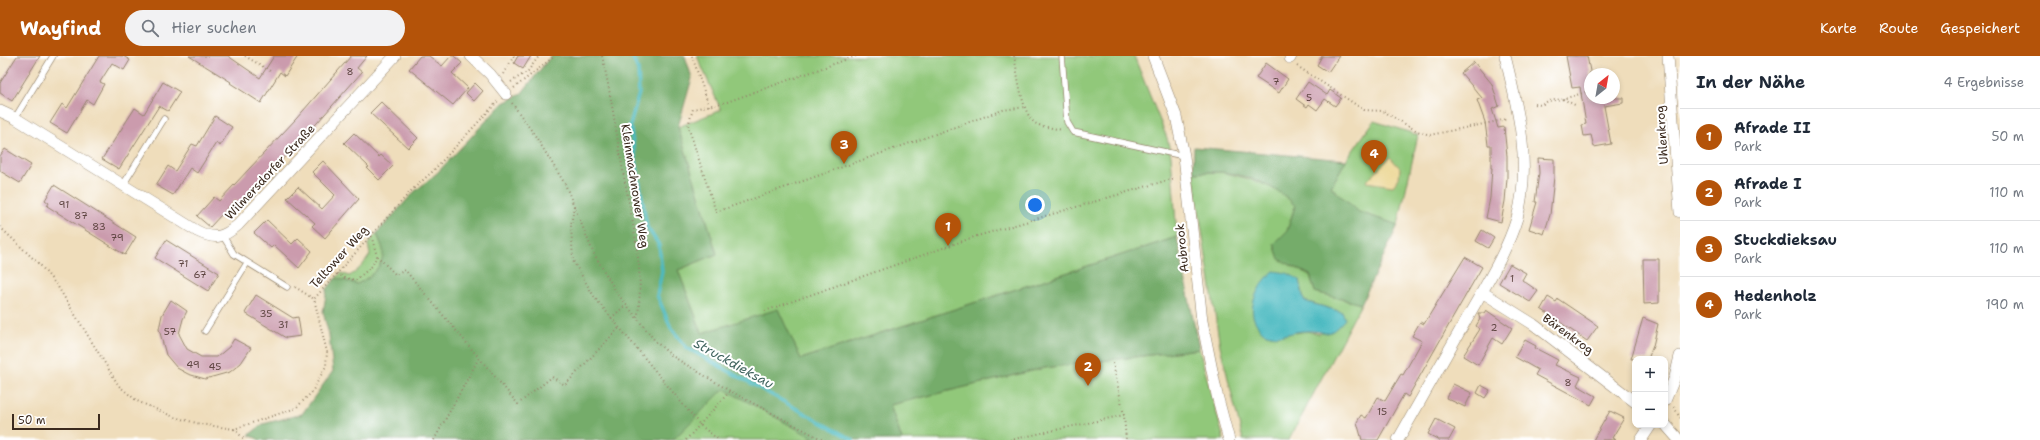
<!DOCTYPE html>
<html lang="de">
<head>
<meta charset="utf-8">
<style>
	:root { --surface:#fff; --page:#f2f2f3; --text:#1f2937; --muted:#747a83; --line:#e0e1e3; --accent:#b45309 }
	body { margin:0; font-family:"Shantell Sans",sans-serif; background:var(--page); color:var(--text) }
	.controls { position:absolute; right:12px; bottom:12px; display:grid; overflow:hidden; border-radius:8px; box-shadow:0 2px 6px #0003 }
	.controls button { width:36px; height:36px; display:grid; place-items:center; padding:0; border:0; border-bottom:1px solid var(--line); background:var(--surface); color:var(--text); font:20px sans-serif }
	.compass { position:absolute; left:1584px; top:12px; width:36px; height:36px; border-radius:50%; background:var(--surface); box-shadow:0 2px 6px #0003; rotate:31deg }
	.scale { position:absolute; left:12px; bottom:10px; width:88px; box-sizing:border-box; padding-left:4px; border:2px solid #3b2a1e; border-top:0; font-size:11px; line-height:14px; white-space:nowrap; color:#3b2a1e; -webkit-text-stroke:3px #fff; paint-order:stroke }
	.you { position:absolute; left:1035px; top:149px; width:14px; height:14px; margin:-10px; border:3px solid #fff; border-radius:50%; background:#1a73e8; box-shadow:0 0 0 6px #1a73e833 }
	.badge { display:grid; place-items:center; width:26px; height:26px; border-radius:50%; background:var(--accent); color:#fff; font-size:13px; font-weight:700 }
	.pin { position:absolute; translate:-50% -33px; filter:drop-shadow(0 1px 2px #0008) }
	.pin::after { content:''; position:absolute; top:21px; width:14px; height:12px; background:inherit; clip-path:polygon(0 0,100% 0,50% 100%) }
	.list { margin:0; padding:0; list-style:none }
	h2 { display:flex; justify-content:space-between; align-items:center; height:52px; margin:0; padding:0 16px; font-size:17px }
	h2 small { font-size:13px; font-weight:400; color:var(--muted) }
	.list li { display:grid; grid-template-columns:26px 1fr auto; gap:12px; align-items:center; box-sizing:border-box; height:56px; padding:0 16px; border-top:1px solid var(--line) }
	.list b { display:block; font-size:15px; white-space:nowrap }
	.list p { margin:0; font-size:13px; white-space:nowrap; color:var(--muted) }
	.list em { font-size:13px; font-style:normal; color:var(--muted) }
	.icon { flex:none; width:22px; height:22px; fill:none; stroke:currentColor; stroke-width:2; stroke-linecap:round; stroke-linejoin:round }
	.map { position:relative; flex:none; width:1680px; height:384px; overflow:hidden }
	header { display:flex; align-items:center; gap:24px; box-sizing:border-box; height:56px; padding:0 20px; background:var(--accent); color:#fff }
	header strong { font-size:19px }
	nav { display:flex; gap:22px; margin-inline-start:auto; font-size:14px }
	.search { width:280px; height:36px; background:var(--page); display:flex; align-items:center; gap:10px; box-sizing:border-box; padding:0 14px; border-radius:22px; color:var(--muted); font-size:15px }
	main { display:flex }
	aside { flex:1; background:var(--surface) }
	.map>svg:first-child { display:block }
	.green { fill:#91c87a; stroke:#66794c; fill-rule:evenodd }
	.forest { fill:#74ac6a; stroke:#586b44 }
	.sand { fill:#eeda9e; stroke:#94825e }
	.water { fill:#4bbac1; stroke:#437270 }
	.lines { fill:none; stroke-linecap:round; stroke-linejoin:round }
	.stream { stroke:#4bbac1; stroke-width:3.5 }
	.building { fill:#cb9bad }
	.service-casing { stroke:#95846c; stroke-width:7 }
	.minor-casing { stroke:#95846c; stroke-width:12 }
	.path { stroke:#95846c; stroke-width:2; stroke-dasharray:1 3; stroke-linecap:butt }
	.service { stroke:#fff; stroke-width:5.5 }
	.minor { stroke:#fff; stroke-width:11 }
	.labels { text-anchor:middle; stroke-width:4; stroke-linejoin:round; paint-order:stroke }
	.number-label { font-size:10px; fill:#5f4642 }
	.street-label { font-size:12px; fill:#3b2a1e; stroke:#fff }
	.water-label { font-size:13px; font-style:italic; fill:#41645f; stroke:#fff }
</style>
</head>
<body>
<header>
<strong>Wayfind</strong>
<div class="search"><svg class="icon" aria-label="search" viewBox="0 0 24 24"><circle cx="10" cy="10" r="6"/><path d="M15 15l6 6"/></svg>Hier suchen</div>
<nav><a>Karte</a><a>Route</a><a>Gespeichert</a></nav>
</header>
<main>
<div class="map">
<svg width="1680" height="384" viewBox="0 0 1680 384">
	<rect width="100%" height="100%" fill="#fff"/>
	<filter id="ink" filterUnits="userSpaceOnUse"><feTurbulence type="fractalNoise" baseFrequency=".025" numOctaves="2"/><feDisplacementMap in="SourceGraphic" scale="8" xChannelSelector="R" yChannelSelector="G"/><feConvolveMatrix kernelMatrix="1 2 1 2 8 2 1 2 1" color-interpolation-filters="sRGB"/></filter>
	<filter id="wash" filterUnits="userSpaceOnUse"><feTurbulence type="fractalNoise" baseFrequency=".012" numOctaves="4" result="noise"/><feDisplacementMap in="SourceGraphic" scale="16" xChannelSelector="R" yChannelSelector="G"/><feGaussianBlur stdDeviation="0.9" result="paint"/><feColorMatrix in="noise" values="0 0 0 0 0 0 0 0 0 0 0 0 0 0 0 0 0 1.4 0 .05"/><feComposite in="paint" operator="in"/></filter>
	<g filter="url(#wash)">
		<rect width="100%" height="100%" fill="#efddbb"/>
		<path class="green" d="M697,0H1134L1167,82L1171,99L1177,181L801,303L778,254L702,277L678,214L717,198L678,71L721,54Z
			M1374,65L1418,79L1398,169L1359,156L1331,131L1346,104Z
			M1222,116C1249,123 1277,128 1295,150L1287,175L1274,188L1290,209L1310,219L1315,236L1361,248L1289,384H1243L1220,290L1193,117ZM1300,224L1304,245L1342,256L1320,278L1306,275L1295,277Z
			M377,177C378,183 381,187 383,192C388,207 369,222 357,228L336,222L341,217L349,220C358,216 365,206 370,199L368,188Z
			M1199,293L1224,384H902L890,349L1044,312Z
			M727,327L830,384H673L724,333Z"/>
		<path class="forest" d="M551,0H685L692,22L678,71L717,198L678,214L702,277L778,253L801,303L1177,181L1199,293L1044,312L890,349L902,384H817L724,333L673,384H260L249,379L263,368L302,358L333,315L329,279L323,256L327,233L336,222L357,228C368,223 382,212 383,198C384,192 379,184 377,177L414,136L437,117L503,47L521,38Z
			M1194,91L1346,104L1331,131L1359,156L1398,169L1361,248L1315,236L1310,219L1279,203L1274,188L1287,175L1295,150C1281,132 1245,118 1221,116C1212,116 1203,116 1193,117Z"/>
		<path class="sand" d="M1390,101L1400,112L1399,122L1393,130L1366,126Z"/>
		<path class="water" d="M1274,215L1287,217L1300,224L1304,245L1342,256L1345,263C1326,285 1329,274 1306,275C1290,275 1281,284 1264,277C1262,276 1260,273 1258,270C1244,253 1259,227 1274,215Z"/>
		<g class="lines">
			<path class="stream" d="M632,0L638,14L639,37L630,69L647,171L659,189L662,215L657,239L671,272L687,292L853,384"/>
		</g>
		<g id="blocks">
			<path class="building" d="M17,0H40L12,45L0,37V27Z
				M99,0H123L130,4L124,14L112,7L100,26L104,28L93,48L87,44L67,77L50,67L62,48L67,52Z
				M189,0H228L260,22L274,0H298L285,20L280,16L261,47L230,27L231,26Z
				M351,0H367L357,12L362,16L317,67L240,148L235,144L210,171L197,160L214,141L219,145L296,63Z
				M420,0H429L442,10L451,0H454L462,7L452,17L468,32L453,49L409,13Z
				M518,0H531L523,13L514,7Z
				M1322,0H1339L1328,16L1317,9Z
				M1566,0H1587L1590,15V42H1623V47L1604,50L1611,88L1594,91L1591,79L1584,80L1582,69L1586,68L1580,31L1572,32Z
				M1474,6L1492,28L1499,50L1492,53L1498,72L1504,71L1507,100V122L1505,145L1501,166L1486,162L1490,142L1492,112H1491V89H1488L1485,66L1477,44L1482,42L1461,17Z
				M1266,7L1288,23L1279,37L1256,22Z
				M163,26L180,36L168,55L159,50L119,113L102,103L135,52L144,58Z
				M1308,26L1327,39L1330,34L1341,42L1335,50L1325,43L1317,54L1309,48L1307,51L1296,43Z
				M475,27L483,35L474,45L466,37Z
				M381,46L418,82L408,92L370,57Z
				M215,60L232,71L220,90L216,87L197,117L190,112L173,139L156,129L168,110L175,115L192,88L197,90Z
				M354,77L379,101L381,99L393,110L379,124L367,112L369,111L344,87Z
				M5,93L31,109L20,127L0,115V100Z
				M1538,102L1554,103V121L1550,159L1544,178L1529,173L1537,146H1535L1539,117Z
				M323,105L359,143L325,182L312,170L315,167L287,142L298,131L322,153L335,139L312,116Z
				M54,129L136,181L125,199L47,150L49,147L45,144Z
				M267,164L292,188L298,182L312,195L299,212L274,189L271,192L254,177Z
				M1482,174L1494,182L1488,192L1476,185Z
				M166,184L219,217L208,235L155,202Z
				M1465,201L1482,211L1459,251L1408,341L1404,338L1378,384H1362L1357,366L1361,359L1366,362L1378,341L1385,345L1401,318L1403,319L1422,285L1412,280L1420,266L1424,268Z
				M1643,203H1659V247L1644,248Z
				M1510,208L1526,217L1522,224L1538,235L1530,246L1499,227Z
				M256,239L293,262L298,261L301,280L286,282L245,257Z
				M1548,241L1556,246L1558,243L1598,270L1587,285L1541,253Z
				M171,244L187,255L183,263L179,278L187,293L201,301H217L229,291L234,283L251,292L241,307L230,316L205,323L188,318L177,312L166,299L159,273L162,259Z
				M1486,254L1512,272L1502,288L1493,282L1478,309L1463,300L1480,273L1476,270L1480,263L1478,257H1484Z
				M1643,262L1658,268L1653,290L1648,303H1631Z
				M1525,284L1536,290L1535,292L1558,304L1555,309L1581,321L1577,329L1596,340L1591,349L1535,319L1538,314L1515,301Z
				M1453,328L1472,337L1465,351L1446,342Z
				M1481,329L1490,334L1485,342L1477,337Z
				M1610,355L1624,362L1612,382L1616,384H1593Z
				M1436,363L1455,373L1449,384H1439L1428,378Z"/>
		</g>
	</g>
	<g filter="url(#ink)">
		<use href="#blocks" fill-opacity="0" stroke="#95846c" stroke-width="1"/>
		<g class="lines">
			<g class="service-casing">
				<path id="service" d="M1062,0L1067,66L1073,76L1184,100
					M15,62L53,0
					M123,129L164,63
					M223,180L234,198L287,231
					M205,275L247,207"/>
			</g>
			<g class="minor-casing">
				<path id="minor" d="M471,0L490,18L506,38
					M1153,0L1176,60L1184,100L1202,265L1217,339L1229,384
					M1668,0L1680,156
					M1290,2L1291,0
					M0,55L15,62L197,175C215,184 223,182 238,169L395,0
					M1482,236L1533,268L1635,346
					M1665,345L1675,321L1680,300
					M1665,368L1679,384
					M1398,384C1422,342 1446,299 1470,257C1487,227 1507,195 1517,162C1532,109 1518,52 1505,0
					M1641,384L1651,369"/>
			</g>
			<path class="path" d="M245,0L272,16
				M602,0C611,38 616,76 623,115C631,160 646,217 637,263
				M692,0L709,50
				M856,0L727,46L693,53L688,70L716,156L1003,54L1025,51
				M1014,0C1018,17 1021,57 1035,67C1041,71 1054,72 1062,74
				M1297,10L1364,54L1383,55L1417,75L1430,79L1508,63
				M503,18L514,0
				M511,26L528,15L539,0
				M514,32L555,0
				M1563,43L1577,50
				M512,47L536,81L565,128L593,196L617,237L656,286L672,300L730,335L823,384
				M1535,48L1541,49L1548,45L1563,43L1590,35
				M574,150L571,169L573,205L595,242L700,369L719,384
				M0,171L41,210L58,231L119,330L137,345L174,361L200,368L234,373L296,352L312,336L326,310L327,296L314,243L412,134L432,116L498,45
				M377,200L396,219L405,214L518,348L552,321L565,329L619,272
				M337,218L345,222L356,224L372,210L377,200L371,179
				M295,231L314,243
				M765,255L974,181L1175,122
				M611,262L626,249
				M1113,307L1124,359L1126,384
				M1674,351L1680,362
				M234,373L245,384
				M434,384L479,302
				M686,384L730,335
				M1010,384L1124,359"/>
			<use href="#service" class="service"/>
			<use href="#minor" class="minor"/>
		</g>
	</g>
	<g class="labels">
		<g class="number-label">
			<text x="350" y="19">8</text>
			<text x="1276" y="29">7</text>
			<text x="1309" y="45">5</text>
			<text x="64" y="152">91</text>
			<text x="81" y="163">87</text>
			<text x="99" y="174">83</text>
			<text x="117" y="185">79</text>
			<text x="183" y="211">71</text>
			<text x="200" y="222">67</text>
			<text x="1512" y="226">1</text>
			<text x="266" y="261">35</text>
			<text x="283" y="272">31</text>
			<text x="1494" y="275">2</text>
			<text x="170" y="279">57</text>
			<text x="193" y="312">49</text>
			<text x="215" y="314">45</text>
			<text x="1568" y="330">8</text>
			<text x="1382" y="359">15</text>
		</g>
		<g class="street-label">
			<text transform="translate(1662 79) rotate(-94)" y="4">Uhlenkrog</text>
			<text transform="translate(270 116) rotate(-47)" y="4">Wilmersdorfer Straße</text>
			<text transform="translate(635 130) rotate(81)" y="4">Kleinmachnower Weg</text>
			<text transform="translate(1182 192) rotate(-96)" y="4">Aubrook</text>
			<text transform="translate(339 201) rotate(-48)" y="4">Teltower Weg</text>
			<text transform="translate(1568 278) rotate(36)" y="4">Bärenkrog</text>
		</g>
		<g class="water-label">
			<text transform="translate(734 307) rotate(29)" y="5">Struckdieksau</text>
		</g>
	</g>
</svg>
<div class="controls">
<button>+</button>
<button>−</button>
</div>
<svg class="compass" viewBox="-18 -18 36 36"><path d="M0-13l5 13h-10z" fill="#e53935"/><path d="M0 13l5-13h-10z" fill="#747a83"/></svg>
<div class="scale">50 m</div>
<div class="you"></div>
<div class="pin badge" style="left:948px;top:190px">1</div>
<div class="pin badge" style="left:1088px;top:330px">2</div>
<div class="pin badge" style="left:844px;top:108px">3</div>
<div class="pin badge" style="left:1374px;top:117px">4</div>
</div>
<aside>
<h2>In der Nähe<small>4 Ergebnisse</small></h2>
<ul class="list">
<li><span class="badge">1</span><div><b>Afrade II</b><p>Park</p></div><em>50 m</em></li>
<li><span class="badge">2</span><div><b>Afrade I</b><p>Park</p></div><em>110 m</em></li>
<li><span class="badge">3</span><div><b>Stuckdieksau</b><p>Park</p></div><em>110 m</em></li>
<li><span class="badge">4</span><div><b>Hedenholz</b><p>Park</p></div><em>190 m</em></li>
</ul>
</aside>
</main>
</body>
</html>
